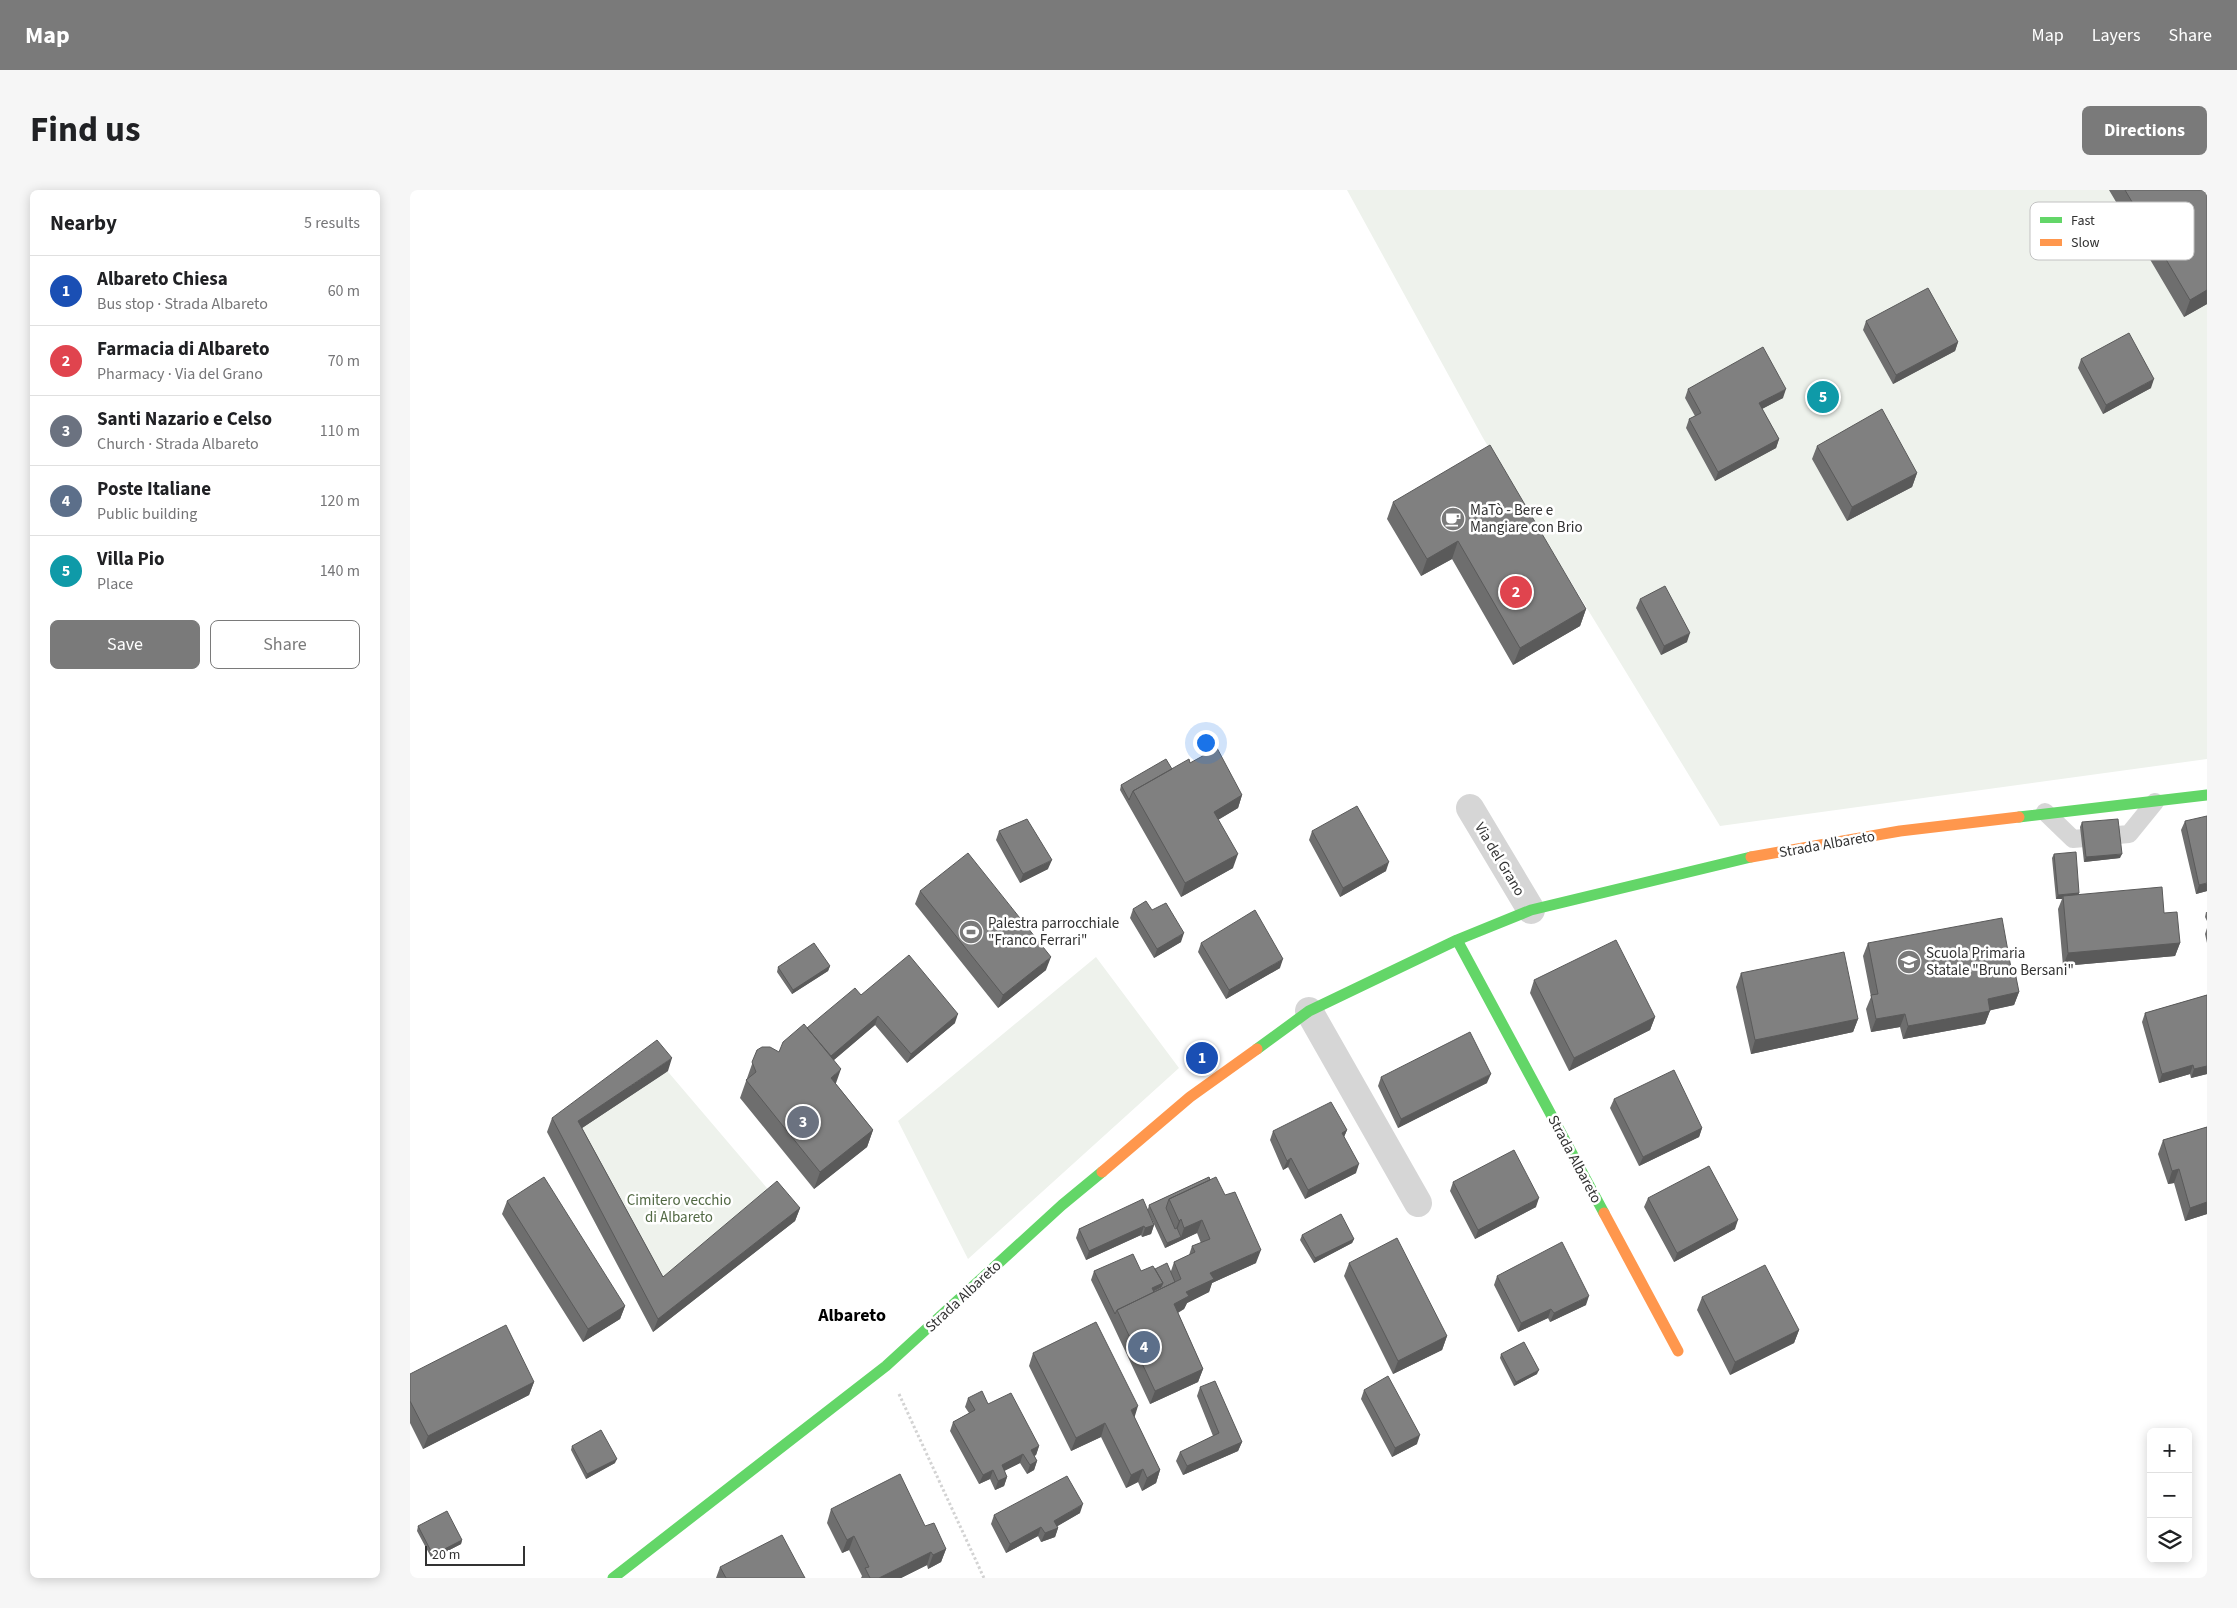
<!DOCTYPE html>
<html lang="en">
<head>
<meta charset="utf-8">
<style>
	:root { --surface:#fff; --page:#f6f6f6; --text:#202124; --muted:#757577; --line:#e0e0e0; --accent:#7a7a7a }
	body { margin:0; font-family:"Source Sans 3",sans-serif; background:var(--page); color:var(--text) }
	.controls { position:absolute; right:15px; bottom:15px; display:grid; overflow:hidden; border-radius:8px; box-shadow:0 2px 12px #0003 }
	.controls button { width:45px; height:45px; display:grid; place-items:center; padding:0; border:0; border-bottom:1px solid var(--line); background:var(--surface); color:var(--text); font:25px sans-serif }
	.scale { position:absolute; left:15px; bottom:12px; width:100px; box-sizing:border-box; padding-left:5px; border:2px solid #323232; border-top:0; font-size:14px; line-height:18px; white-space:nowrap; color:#323232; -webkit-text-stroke:4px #fff; paint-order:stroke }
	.you { position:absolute; left:795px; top:552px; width:18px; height:18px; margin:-12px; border:4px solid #fff; border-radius:50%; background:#1a73e8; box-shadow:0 0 0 8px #1a73e833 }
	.badge { display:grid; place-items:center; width:32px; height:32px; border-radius:50%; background:var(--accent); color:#fff; font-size:16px; font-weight:700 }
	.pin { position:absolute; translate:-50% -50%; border:2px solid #fff; box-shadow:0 1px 5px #0006 }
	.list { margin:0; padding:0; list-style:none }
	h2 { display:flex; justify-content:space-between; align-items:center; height:65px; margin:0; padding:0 20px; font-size:21px }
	h2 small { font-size:16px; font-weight:400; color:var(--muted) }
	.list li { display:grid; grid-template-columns:32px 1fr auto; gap:15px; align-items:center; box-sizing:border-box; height:70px; padding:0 20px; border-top:1px solid var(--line) }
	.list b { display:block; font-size:19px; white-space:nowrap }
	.list p { margin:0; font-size:16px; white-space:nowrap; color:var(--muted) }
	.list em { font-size:16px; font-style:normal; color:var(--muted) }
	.actions { display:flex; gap:10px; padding:15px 20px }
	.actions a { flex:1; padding:11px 0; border:1px solid var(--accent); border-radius:8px; text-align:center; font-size:18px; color:var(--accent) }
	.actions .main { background:var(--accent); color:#fff }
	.icon { flex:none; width:28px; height:28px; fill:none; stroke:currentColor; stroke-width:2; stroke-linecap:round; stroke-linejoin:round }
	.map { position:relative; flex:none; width:1797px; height:1388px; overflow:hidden; border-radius:8px }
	header { display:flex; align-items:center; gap:30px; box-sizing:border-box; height:70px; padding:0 25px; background:var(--accent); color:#fff }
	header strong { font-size:24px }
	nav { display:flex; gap:28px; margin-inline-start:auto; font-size:18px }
	.intro { display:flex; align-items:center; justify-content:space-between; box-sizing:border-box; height:120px; padding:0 30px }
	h1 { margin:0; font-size:35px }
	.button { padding:12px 22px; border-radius:8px; background:var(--accent); color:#fff; font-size:18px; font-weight:700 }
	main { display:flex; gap:30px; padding:0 30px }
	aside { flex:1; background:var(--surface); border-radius:8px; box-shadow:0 2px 12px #0003 }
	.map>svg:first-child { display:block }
	.green { fill:#eef2ec }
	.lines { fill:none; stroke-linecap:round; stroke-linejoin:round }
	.path { stroke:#d3d3d3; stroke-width:3; stroke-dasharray:2.5 2.5; stroke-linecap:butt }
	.lane { stroke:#d6d6d6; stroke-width:18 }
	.street { stroke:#d6d6d6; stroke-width:28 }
	.fast { stroke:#63d668; stroke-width:11 }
	.slow { stroke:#ff974d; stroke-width:11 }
	.wall { fill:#6e6e6e }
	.shaded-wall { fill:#5a5a5a }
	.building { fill:#808080; stroke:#5a5a5a }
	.labels { text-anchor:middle; stroke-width:5; stroke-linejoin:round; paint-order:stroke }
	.poi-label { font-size:15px; fill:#323232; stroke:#fff; text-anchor:start }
	.street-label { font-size:15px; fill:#323232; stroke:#fff }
	.park-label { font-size:15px; fill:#526944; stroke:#fff }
	.quarter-label { font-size:18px; font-weight:bold; fill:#000; stroke:#fff }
	.key { fill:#fff; stroke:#c2c2c2; stroke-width:1 }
	.key-label { font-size:14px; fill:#323232 }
</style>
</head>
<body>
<header>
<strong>Map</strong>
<nav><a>Map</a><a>Layers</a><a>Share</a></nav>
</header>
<div class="intro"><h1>Find us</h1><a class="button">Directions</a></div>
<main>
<aside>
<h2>Nearby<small>5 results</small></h2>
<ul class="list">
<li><span class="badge" style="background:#1a4fb4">1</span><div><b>Albareto Chiesa</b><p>Bus stop · Strada Albareto</p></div><em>60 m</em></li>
<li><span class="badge" style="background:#e0444e">2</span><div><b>Farmacia di Albareto</b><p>Pharmacy · Via del Grano</p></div><em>70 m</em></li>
<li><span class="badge" style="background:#6b7280">3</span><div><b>Santi Nazario e Celso</b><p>Church · Strada Albareto</p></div><em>110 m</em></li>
<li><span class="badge" style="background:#5c6f8a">4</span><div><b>Poste Italiane</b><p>Public building</p></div><em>120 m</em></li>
<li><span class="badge" style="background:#0f9aa8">5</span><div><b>Villa Pio</b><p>Place</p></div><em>140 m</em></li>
</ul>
<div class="actions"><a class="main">Save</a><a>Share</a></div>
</aside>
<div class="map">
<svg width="1797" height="1388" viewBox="0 0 1797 1388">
	<rect width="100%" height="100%" fill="#fff"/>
	<path class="green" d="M937,0H1797V569L1310,636L1073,248Z
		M686,767L769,878L558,1069L488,931Z
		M242,863L385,1031L243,1142L137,942Z"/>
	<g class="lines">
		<path class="path" d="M489,1204L574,1388"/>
		<path class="lane" d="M1635,622L1663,649L1719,644L1745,612"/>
		<path class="street" d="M1060,618L1121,720
			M899,821L1008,1013"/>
		<path class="fast" d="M1609,627L1797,605
			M1047,750L1194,1023
			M847,859L899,821L1047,750L1121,720L1341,667
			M203,1388L476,1176L652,1015L692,982"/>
		<path class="slow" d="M1341,667L1490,641L1609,627
			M692,982L780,907L847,859
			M1194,1023L1268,1161"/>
	</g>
	<path class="wall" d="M1699,0H1797V114L1774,127Z
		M1456,131L1548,152L1545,161L1483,194L1453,140Z
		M1671,169L1741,198L1693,224L1668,178Z
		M1278,199L1373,208L1352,219L1369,249L1366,258L1305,291L1276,238L1279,229L1285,226L1275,208Z
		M1407,256L1507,283L1502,297L1437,331L1402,269Z
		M983,312L1176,419L1170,436L1103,475L1042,369L1011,386L977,329Z
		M1230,409L1277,452L1251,465L1226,418Z
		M780,573L832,605L828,618L808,630L823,678L771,707L710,600L711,595Z
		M1775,631L1797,701L1786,704L1771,640Z
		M1672,632L1710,668L1674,672L1670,637Z
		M589,641L638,679L610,693L586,650Z
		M902,641L976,681L930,707L899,650Z
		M1644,664L1669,705L1754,723L1770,753L1765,766L1653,776L1648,719L1652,709H1646L1642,668Z
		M510,701L636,780L588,818L505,714Z
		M723,719L742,720L771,752L744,768L720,728Z
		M1796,722H1797V731L1795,727Z
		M1797,738V753L1795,744Z
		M791,753L870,778L816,809L788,762Z
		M1458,753L1601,778L1609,802L1604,815L1580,820L1575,834L1493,849L1490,837L1461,842L1456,819L1461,807L1453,766Z
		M420,776L418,781L382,804L367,782L368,777Z
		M1331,783L1448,829L1443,842L1341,864L1326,797Z
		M1124,790L1245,827L1240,840L1159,881L1120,803Z
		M451,805L545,833L497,873L465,835L424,870L426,894L463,940L457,957L404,999L330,908L347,860L369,862L397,838Z
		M1797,805V884L1781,888L1780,884L1749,893L1732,832L1735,823Z
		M258,881L172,938L253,1087L390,1018L385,1031L243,1142L137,942L142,928Z
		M971,887L1077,893L988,938L968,896Z
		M1204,909L1292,938L1289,947L1229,976L1200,918Z
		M1797,937V1024L1775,1031L1764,993L1758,994L1748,964L1753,950Z
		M937,940L934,947L946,983L895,1009L878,977L873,980L860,950L863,941Z
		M799,987L846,1073L802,1093L799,1102L777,1113L774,1119L768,1123L793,1179L788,1192L740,1214L702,1133L681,1090L684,1081H731L745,1079L761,1081L764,1072L779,1065L782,1056L791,1053L787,1043L755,1058L738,1021L744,1035L741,1044L732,1047L731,1045L676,1070L666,1048L669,1039L738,1019L739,1015Z
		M1043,992L1126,1017L1065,1049L1040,1001Z
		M1238,1008L1325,1039L1264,1072L1234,1017Z
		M97,1011L215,1116L210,1129L173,1152L92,1024Z
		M892,1045L944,1049L942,1053L904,1073L890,1050Z
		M939,1073L1037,1146L1032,1160L983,1184L934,1086Z
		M1087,1086L1176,1115L1140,1132L1138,1128L1108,1142L1084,1095Z
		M1292,1107L1389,1140L1384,1153L1320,1185L1287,1120Z
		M623,1163L724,1227L750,1280L746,1293L732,1301L728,1292L716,1298L691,1247L661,1261L619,1176Z
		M1091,1164L1127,1184L1104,1196L1090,1168Z
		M0,1184L124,1192L119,1205L13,1259L0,1233Z
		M790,1197L832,1252L828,1261L773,1285L766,1271L770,1262L803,1246L787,1206Z
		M954,1200L1007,1254L982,1267L951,1209Z
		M558,1208L578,1214L629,1256L626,1265L624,1266L627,1271L624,1280L617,1284L610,1273L594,1281L597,1287L594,1296L585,1300L580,1289L569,1294L540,1241L543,1232L559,1223L555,1217Z
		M162,1256L205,1273L176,1289L161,1260Z
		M421,1319L515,1336L536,1359L531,1372L518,1379L517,1375L491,1388H451L452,1386L439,1360L432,1363L417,1333Z
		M670,1323L647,1336L648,1338L645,1347L631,1352L628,1346L596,1363L581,1334L584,1325Z
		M8,1336L52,1350L51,1354L22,1369L7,1341Z
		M310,1377L395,1388H306Z"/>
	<path class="shaded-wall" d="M1797,100V114L1774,127L1780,110Z
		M1548,152L1545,161L1483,194L1486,185Z
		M1744,189L1741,198L1693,224L1696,215Z
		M1376,199L1373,208L1346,222L1349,213Z
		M1369,249L1366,258L1305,291L1308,282Z
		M1507,283L1502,297L1437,331L1442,317Z
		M1048,351L1042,369L1011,386L1017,369Z
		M1176,419L1170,436L1103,475L1110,458Z
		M1280,443L1277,452L1251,465L1254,456Z
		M832,605L828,618L799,635L804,622Z
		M828,664L823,678L771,707L775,693Z
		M1712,664L1710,668L1674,672L1676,667Z
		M642,670L638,679L610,693L613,684Z
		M979,672L976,681L930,707L933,698Z
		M1797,693V701L1786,704L1789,695Z
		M1669,703L1668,708L1653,706L1652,709H1646L1648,705Z
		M774,743L771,752L744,768L747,759Z
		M1770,753L1765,766L1653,776L1658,763Z
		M641,767L636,780L588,818L593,805Z
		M873,769L870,778L816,809L819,800Z
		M420,776L418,781L382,804L383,800Z
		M1609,802L1604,815L1573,822L1578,809Z
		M1580,821L1575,834L1493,849L1498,836Z
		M548,824L545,833L497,873L501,864Z
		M1495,824L1490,837L1461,842L1466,829Z
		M468,826L465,835L412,880L415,871Z
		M1245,827L1240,840L1159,881L1164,868Z
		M1448,829L1443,842L1341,864L1345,850Z
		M262,868L258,881L163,944L168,931Z
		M1783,875L1780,884L1749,893L1752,884Z
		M1797,876V884L1781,888L1784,879Z
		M431,879L425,896L421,888Z
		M1081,884L1077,893L988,938L991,929Z
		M1292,938L1289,947L1229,976L1233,967Z
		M463,940L457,957L404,999L410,982Z
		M937,940L933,949L932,943Z
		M881,968L878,977L873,980L877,971Z
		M949,974L946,983L895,1009L898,1000Z
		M1769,979L1764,993L1758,994L1762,981Z
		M1129,1008L1126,1017L1065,1049L1068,1040Z
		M1797,1012V1024L1775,1031L1780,1018Z
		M390,1018L385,1031L243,1142L248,1129Z
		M771,1029L766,1043L764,1044L769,1031Z
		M792,1030L787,1043L755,1058L757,1053L771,1047L774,1038Z
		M1328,1030L1325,1039L1264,1072L1267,1063Z
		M744,1035L741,1044L732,1047L735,1038Z
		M734,1036L731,1045L676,1070L679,1061Z
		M944,1049L942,1053L904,1073L905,1068Z
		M851,1060L846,1073L802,1093L799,1102L777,1113L774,1119L759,1127L764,1114L776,1102L800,1083Z
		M753,1093L749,1102L742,1106V1098Z
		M1179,1106L1176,1115L1140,1132L1144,1123Z
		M215,1116L210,1129L173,1152L178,1139Z
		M1141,1119L1138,1128L1108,1142L1111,1133Z
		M1389,1140L1384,1153L1320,1185L1325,1172Z
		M1037,1146L1032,1160L983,1184L988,1171Z
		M793,1179L788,1192L740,1214L745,1201Z
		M1129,1180L1127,1184L1104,1196L1106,1192Z
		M124,1192L119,1205L13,1259L18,1246Z
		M728,1216L724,1229L721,1220Z
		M695,1233L691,1247L661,1261L666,1248Z
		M1010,1245L1007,1254L982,1267L985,1258Z
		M832,1252L828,1261L773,1285L777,1276Z
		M629,1256L626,1265L618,1269L621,1260Z
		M613,1264L610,1273L588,1284L592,1275Z
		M207,1269L205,1273L176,1289L177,1284Z
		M627,1271L624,1280L617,1284L620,1275Z
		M733,1279L728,1292L716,1298L721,1285Z
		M583,1280L580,1289L569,1294L573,1285Z
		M750,1280L746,1293L732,1301L737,1288Z
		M597,1287L594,1296L585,1300L588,1291Z
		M673,1314L670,1323L641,1340L644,1331Z
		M631,1337L628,1346L596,1363L600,1354Z
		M648,1338L645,1347L631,1352L635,1343Z
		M444,1346L439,1360L432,1363L437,1350Z
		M52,1350L51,1354L22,1369L23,1365Z
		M536,1359L531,1372L518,1379L523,1365Z
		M521,1362L517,1375L491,1388H469Z"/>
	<path class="building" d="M1715,0H1797V100L1780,110Z
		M1518,98L1548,152L1486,185L1456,131Z
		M1719,143L1744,189L1696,215L1671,169Z
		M1353,157L1376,199L1349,213L1369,249L1308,282L1279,229L1291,223L1278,199Z
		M1472,219L1507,283L1442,317L1407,256Z
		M1080,255L1176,419L1110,458L1048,351L1017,369L983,312Z
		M1255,396L1280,443L1254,456L1230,409Z
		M807,558L832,605L804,622L828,664L775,693L723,601L779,569L780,573Z
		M756,569L762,579L723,601L719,610L711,595Z
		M947,616L979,672L933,698L902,641Z
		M1797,626V693L1789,695L1775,631Z
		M617,629L642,670L613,684L589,641Z
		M1708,629L1712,664L1676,667L1672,632Z
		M1666,662L1669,703L1648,705L1644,664Z
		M558,663L641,767L593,805L510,701Z
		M1752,697L1754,723L1767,722L1770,753L1658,763L1653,706Z
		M736,711L742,720L756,713L774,743L747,759L723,719Z
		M845,720L873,769L819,800L791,753Z
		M1592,728L1601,778L1604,777L1609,802L1578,809L1580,821L1498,836L1495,824L1466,829L1461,805L1468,804L1458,753Z
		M1206,750L1245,827L1164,868L1124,790Z
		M404,753L420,776L383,800L368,777Z
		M1434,762L1448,829L1345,850L1331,783Z
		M499,765L548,824L501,864L468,826L421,866L397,838L445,798L451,805Z
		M1797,805V876L1784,879L1783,875L1752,884L1735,823Z
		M394,834L431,879L421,888L463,940L410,982L336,890L346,882L342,872L347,860L352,857H360L369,862L373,852Z
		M1060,842L1081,884L991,929L971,887Z
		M247,850L262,868L168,931L253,1087L367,991L390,1018L248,1129L142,928Z
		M1264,880L1292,938L1233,967L1204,909Z
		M921,912L937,940L932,943L949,974L898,1000L881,968L877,971L863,941Z
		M1797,937V1012L1780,1018L1769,979L1762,981L1753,950Z
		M1104,960L1129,1008L1068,1040L1043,992Z
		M1299,976L1328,1030L1267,1063L1238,1008Z
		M134,987L215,1116L178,1139L97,1011Z
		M799,987L800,990L759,1009L756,1018L765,1039L767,1038L771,1047L757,1053L739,1015Z
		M806,987L815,1005L825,1002L851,1060L800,1083L804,1089L776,1102L779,1106L764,1114L793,1179L745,1201L707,1120L771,1089L764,1072L785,1062L782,1056L800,1049L792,1030L774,1038L771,1029L769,1031L759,1009Z
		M733,1009L744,1035L735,1038L734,1036L679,1061L669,1039Z
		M931,1024L944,1049L905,1068L892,1045Z
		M987,1048L1037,1146L988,1171L939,1073Z
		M1152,1052L1179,1106L1144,1123L1141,1119L1111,1133L1087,1086Z
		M723,1064L731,1081L743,1076L753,1093L742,1098L744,1102L707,1120L705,1124L684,1081Z
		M757,1073L765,1092L744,1102L743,1101L751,1097L753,1093L745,1079Z
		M1355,1075L1389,1140L1325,1172L1292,1107Z
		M686,1132L728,1216L721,1220L750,1280L737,1288L733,1279L721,1285L695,1233L666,1248L623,1163Z
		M96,1135L124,1192L18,1246L0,1211V1184Z
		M1114,1152L1129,1180L1106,1192L1091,1164Z
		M978,1186L1010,1245L985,1258L954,1200Z
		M805,1191L832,1252L777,1276L770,1262L809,1243L790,1197Z
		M572,1201L578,1214L601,1203L629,1256L621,1260L627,1271L620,1275L613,1264L592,1275L597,1287L588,1291L583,1280L573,1285L543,1232L565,1220L558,1208Z
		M191,1240L207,1269L177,1284L162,1256Z
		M490,1284L515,1336L524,1333L536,1359L523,1365L521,1362L469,1388H460L455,1378L459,1377L444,1346L437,1350L421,1319Z
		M657,1286L673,1314L644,1331L648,1338L635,1343L631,1337L600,1354L584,1325Z
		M37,1321L52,1350L23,1365L8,1336Z
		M372,1345L395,1388H316L310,1377Z"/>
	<defs>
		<g id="cafe-disc" transform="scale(1.25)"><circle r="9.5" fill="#7a7a7a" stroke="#fff"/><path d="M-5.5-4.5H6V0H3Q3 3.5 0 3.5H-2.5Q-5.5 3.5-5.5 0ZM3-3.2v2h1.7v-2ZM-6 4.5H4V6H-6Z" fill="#fff"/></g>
		<g id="stadium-disc" transform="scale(1.25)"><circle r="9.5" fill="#7a7a7a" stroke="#fff"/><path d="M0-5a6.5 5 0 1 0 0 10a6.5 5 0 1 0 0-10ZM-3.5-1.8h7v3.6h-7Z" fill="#fff"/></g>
		<g id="school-disc" transform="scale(1.25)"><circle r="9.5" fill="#7a7a7a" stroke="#fff"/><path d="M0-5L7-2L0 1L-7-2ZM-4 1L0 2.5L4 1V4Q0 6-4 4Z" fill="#fff"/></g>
	</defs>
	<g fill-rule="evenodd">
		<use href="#cafe-disc" x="1043" y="329"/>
		<use href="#stadium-disc" x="561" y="742"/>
		<use href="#school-disc" x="1499" y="772"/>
	</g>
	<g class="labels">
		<g class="poi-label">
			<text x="1060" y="325">MaTò - Bere e<tspan x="1060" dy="17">Mangiare con Brio</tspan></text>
			<text x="578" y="738">Palestra parrocchiale<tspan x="578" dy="17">"Franco Ferrari"</tspan></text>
			<text x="1516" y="768">Scuola Primaria<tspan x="1516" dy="17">Statale "Bruno Bersani"</tspan></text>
		</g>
		<g class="street-label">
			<text transform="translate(1417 654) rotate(-10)" y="5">Strada Albareto</text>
			<text transform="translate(1090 669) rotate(59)" y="5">Via del Grano</text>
			<text transform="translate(1165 969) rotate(62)" y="5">Strada Albareto</text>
			<text transform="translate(553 1106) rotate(-43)" y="5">Strada Albareto</text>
		</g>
		<g class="park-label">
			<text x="269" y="1015">Cimitero vecchio<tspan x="269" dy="17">di Albareto</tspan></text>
		</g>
		<g class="quarter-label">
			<text x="442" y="1131">Albareto</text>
		</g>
	</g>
	<rect x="1620" y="12" width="164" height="58" rx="8" class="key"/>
	<rect x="1630" y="27" width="22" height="6" fill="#63d668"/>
	<rect x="1630" y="49" width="22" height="7" fill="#ff974d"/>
	<g class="key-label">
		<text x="1661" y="35">Fast</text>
		<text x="1661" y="57">Slow</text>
	</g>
</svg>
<div class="controls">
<button>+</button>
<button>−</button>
<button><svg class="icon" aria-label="layers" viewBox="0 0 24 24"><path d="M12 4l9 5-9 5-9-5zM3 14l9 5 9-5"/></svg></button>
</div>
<div class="scale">20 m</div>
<div class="you"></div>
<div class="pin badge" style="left:792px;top:868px;background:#1a4fb4">1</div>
<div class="pin badge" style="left:1106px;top:402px;background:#e0444e">2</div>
<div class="pin badge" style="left:393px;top:932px;background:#6b7280">3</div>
<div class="pin badge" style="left:734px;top:1157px;background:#5c6f8a">4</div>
<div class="pin badge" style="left:1413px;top:207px;background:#0f9aa8">5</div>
</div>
</main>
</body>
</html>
